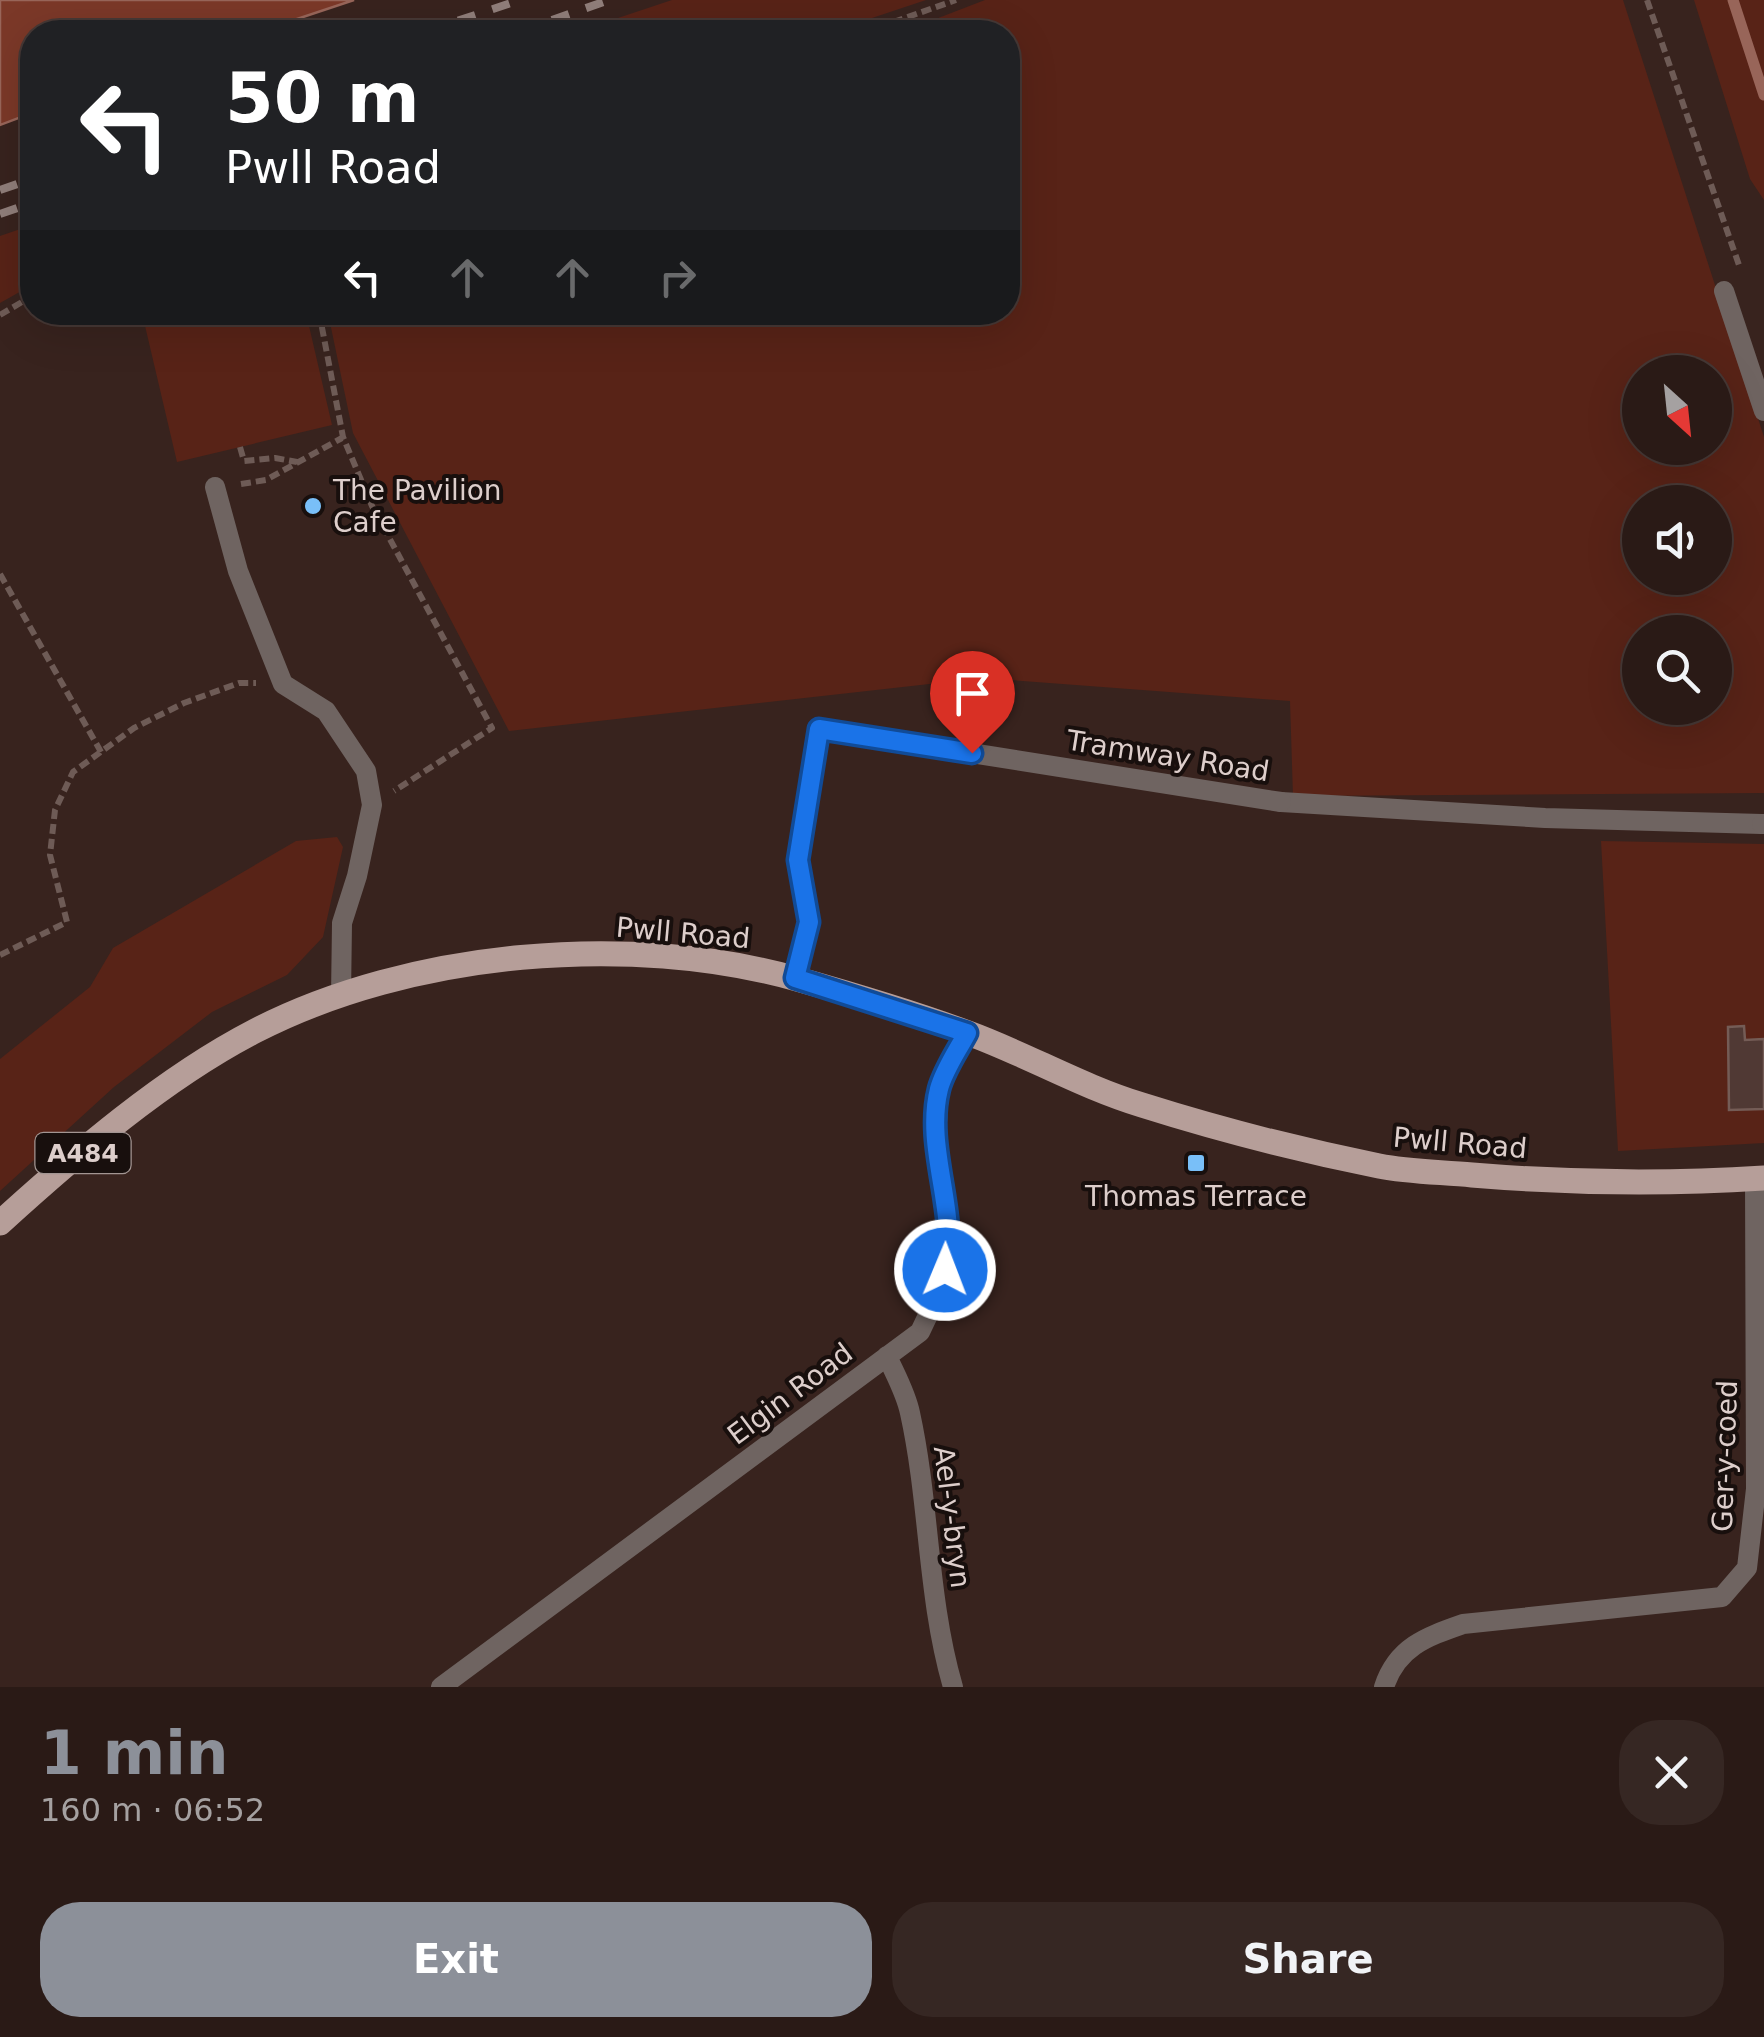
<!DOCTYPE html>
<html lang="en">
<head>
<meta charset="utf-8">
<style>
  :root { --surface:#2a1a16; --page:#362723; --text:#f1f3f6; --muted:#a5a1a1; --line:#463835; --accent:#8c9099 }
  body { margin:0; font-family:"DejaVu Sans",sans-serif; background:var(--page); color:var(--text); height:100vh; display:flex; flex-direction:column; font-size:38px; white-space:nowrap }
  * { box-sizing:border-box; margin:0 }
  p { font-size:32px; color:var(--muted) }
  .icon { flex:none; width:55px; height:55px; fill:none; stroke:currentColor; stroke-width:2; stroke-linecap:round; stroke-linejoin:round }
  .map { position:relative; height:1687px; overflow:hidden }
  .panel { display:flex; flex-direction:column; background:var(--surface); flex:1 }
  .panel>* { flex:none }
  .banner { position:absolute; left:20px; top:20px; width:1000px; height:305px; border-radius:40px; box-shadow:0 10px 40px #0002,0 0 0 2px var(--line); background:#202124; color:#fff; overflow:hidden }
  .needle { width:65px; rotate:153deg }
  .controls { position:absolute; left:1622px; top:355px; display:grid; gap:20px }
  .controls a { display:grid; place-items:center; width:110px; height:110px; border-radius:50%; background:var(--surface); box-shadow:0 10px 40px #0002,0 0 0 2px var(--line); font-size:50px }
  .pin { position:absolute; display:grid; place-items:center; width:85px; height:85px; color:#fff; margin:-102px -42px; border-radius:50% 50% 50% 0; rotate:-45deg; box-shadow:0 0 10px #0007 }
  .pin .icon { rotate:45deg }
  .me { position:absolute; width:110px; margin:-55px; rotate:1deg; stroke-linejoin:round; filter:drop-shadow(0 0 8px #0008) }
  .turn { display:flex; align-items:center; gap:35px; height:210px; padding:0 40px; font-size:45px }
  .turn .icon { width:130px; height:130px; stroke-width:2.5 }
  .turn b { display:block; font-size:70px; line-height:85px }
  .lanes { display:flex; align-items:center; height:95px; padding:0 40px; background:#0003; justify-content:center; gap:50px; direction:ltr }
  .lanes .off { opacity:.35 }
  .round { display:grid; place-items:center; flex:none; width:105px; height:105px; border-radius:40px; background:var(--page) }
  .headline { display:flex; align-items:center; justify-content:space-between; height:170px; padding:0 40px }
  h1 { font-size:60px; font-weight:700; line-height:75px; color:var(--accent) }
  .action { display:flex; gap:20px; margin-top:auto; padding:20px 40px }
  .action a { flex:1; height:115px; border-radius:40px; background:var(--accent); color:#fff; font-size:40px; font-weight:700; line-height:115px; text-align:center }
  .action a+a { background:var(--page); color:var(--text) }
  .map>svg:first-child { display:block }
</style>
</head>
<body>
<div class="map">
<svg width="1764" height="1687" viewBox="0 0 1764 1687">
  <rect width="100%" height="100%" fill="#38231e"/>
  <path fill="#582317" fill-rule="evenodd" d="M672 0H926L830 32H576Z
    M985 0H1623L1764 437V793L1293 796 1290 701 983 678 509 731 353 433 328 313 1008 312V32H902ZM1640 372H1715V448H1640ZM1640 502H1715V578H1640ZM1640 632H1715V708H1640Z
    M1694 0H1764V200L1750 179Z
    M32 225V285L0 303V236Z
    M142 313H306L332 425 177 462Z
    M337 837 343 847 323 937 287 975 212 1012 114 1087 0 1191V1059L90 987 113 948 296 841Z
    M1601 841 1764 844V1143L1618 1151Z"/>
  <path fill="#7b3828" stroke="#986559" stroke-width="2.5" d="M0 0H354L258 32H32V113L0 125Z"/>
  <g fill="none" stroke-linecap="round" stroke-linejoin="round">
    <path stroke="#986559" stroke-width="11" d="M1733 0 1764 95"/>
  </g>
  <path fill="#503934" stroke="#745c56" stroke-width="2.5" d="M1744 1026 1745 1040 1764 1039V1109L1729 1110 1728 1027Z"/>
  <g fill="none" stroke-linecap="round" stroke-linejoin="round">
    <path stroke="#6e5b56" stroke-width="6" stroke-dasharray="10 5" stroke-linecap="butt" d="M1647 0 1740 268
      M865 32 956 0
      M319 312 343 437 372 506 492 728 394 791
      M0 315 32 296
      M240 447 244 461 275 458 297 462
      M241 484 266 480 342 438
      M0 574 101 752
      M0 955 67 922 50 855 55 810 73 772 134 728 184 703 239 683H256"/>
    <path stroke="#6f6461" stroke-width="20" d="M1724 291 1764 411
      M215 487 238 571 283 684 326 711 366 771 372 805 357 876 342 923 341 996
      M1281 802 1545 818 1762 824"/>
    <path stroke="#6f6461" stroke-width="20" d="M1762 824H1764
      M795 978 809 921 798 860 819 729 1281 802
      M887 1356C895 1374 906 1393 910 1413 930 1504 927 1598 953 1687
      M441 1687 920 1332 940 1290 950 1249 936 1140 939 1088 967 1033
      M1384 1687C1397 1647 1426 1637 1463 1624L1722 1597 1747 1568 1756 1489 1755 1179"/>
    <path stroke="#b69e99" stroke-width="25" d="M0 1223C76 1154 164 1078 255 1031 410 951 630 932 797 979 854 995 912 1012 968 1033 1026 1054 1082 1087 1142 1105 1218 1129 1300 1150 1379 1166 1409 1172 1442 1172 1472 1175 1569 1183 1668 1184 1764 1178"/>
    <path stroke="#907e7a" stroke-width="8" stroke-dasharray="18 18" stroke-linecap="butt" d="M424 32 520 0
      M518 32 609 0
      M0 190 32 179
      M0 214 32 203"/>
  </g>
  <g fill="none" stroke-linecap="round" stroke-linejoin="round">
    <defs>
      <path id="route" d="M945 1270C959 1213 924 1149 939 1089 944 1070 958 1050 967 1033L795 978 809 922 798 860 819 729 972 753"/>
    </defs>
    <use href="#route" stroke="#114b97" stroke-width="25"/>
    <use href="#route" stroke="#1a73e8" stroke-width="18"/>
  </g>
  <g fill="#79bff8" stroke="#180f0d" stroke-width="4">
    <circle cx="313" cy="506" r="10"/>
    <rect x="1186" y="1153" width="20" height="20" rx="5"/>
  </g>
  <g text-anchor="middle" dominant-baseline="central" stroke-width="8" stroke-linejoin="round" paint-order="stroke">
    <rect fill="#180f0d" stroke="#a29592" stroke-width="2.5" x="35.5" y="1133" width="95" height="40" rx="8"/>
    <g font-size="25" font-weight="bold" fill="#ddcecb">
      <text x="83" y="1153">A484</text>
    </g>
    <g font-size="28" fill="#ddcecb" stroke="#180f0d" text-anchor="start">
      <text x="333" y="490">The Pavilion<tspan x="333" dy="32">Cafe</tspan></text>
      <text x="1196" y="1196" text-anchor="middle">Thomas Terrace</text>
    </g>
    <g font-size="28" fill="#ddcecb" stroke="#180f0d">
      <text transform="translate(1168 756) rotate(9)">Tramway Road</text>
      <text transform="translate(683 933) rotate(5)">Pwll Road</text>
      <text transform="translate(1460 1143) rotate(5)">Pwll Road</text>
      <text transform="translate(790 1394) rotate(-37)">Elgin Road</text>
      <text transform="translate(1725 1456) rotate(-88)">Ger-y-coed</text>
      <text transform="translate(952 1517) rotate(83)">Ael-y-bryn</text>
    </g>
  </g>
</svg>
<div class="controls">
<a><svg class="needle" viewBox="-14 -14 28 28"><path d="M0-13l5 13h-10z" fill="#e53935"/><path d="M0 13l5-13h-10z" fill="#a5a1a1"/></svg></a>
<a><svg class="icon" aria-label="sound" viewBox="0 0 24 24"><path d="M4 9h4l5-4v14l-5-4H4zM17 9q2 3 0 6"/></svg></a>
<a><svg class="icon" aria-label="search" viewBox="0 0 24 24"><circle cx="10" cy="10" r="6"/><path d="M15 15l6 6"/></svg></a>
</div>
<div class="pin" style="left:972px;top:753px;background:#d93025"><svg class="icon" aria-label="arrive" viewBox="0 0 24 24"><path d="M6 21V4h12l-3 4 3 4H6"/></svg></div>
<svg class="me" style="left:945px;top:1270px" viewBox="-20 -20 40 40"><circle r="17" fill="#1a73e8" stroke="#fff" stroke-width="3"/><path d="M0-11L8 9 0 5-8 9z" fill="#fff"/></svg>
<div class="banner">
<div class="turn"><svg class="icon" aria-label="left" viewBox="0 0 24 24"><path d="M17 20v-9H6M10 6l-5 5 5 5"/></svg><div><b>50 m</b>Pwll Road</div></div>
<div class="lanes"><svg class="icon" aria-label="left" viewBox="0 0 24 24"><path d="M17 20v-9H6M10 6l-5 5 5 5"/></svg><svg class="icon off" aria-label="ahead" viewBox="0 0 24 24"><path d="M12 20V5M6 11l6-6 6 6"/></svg><svg class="icon off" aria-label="ahead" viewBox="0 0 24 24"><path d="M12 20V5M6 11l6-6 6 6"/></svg><svg class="icon off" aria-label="right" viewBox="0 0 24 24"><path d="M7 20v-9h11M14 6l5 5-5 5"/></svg></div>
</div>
</div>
<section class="panel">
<div class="headline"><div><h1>1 min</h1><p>160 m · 06:52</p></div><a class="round"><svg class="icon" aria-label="close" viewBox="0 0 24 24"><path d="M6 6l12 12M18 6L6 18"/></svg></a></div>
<div class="action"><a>Exit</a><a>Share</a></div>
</section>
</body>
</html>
